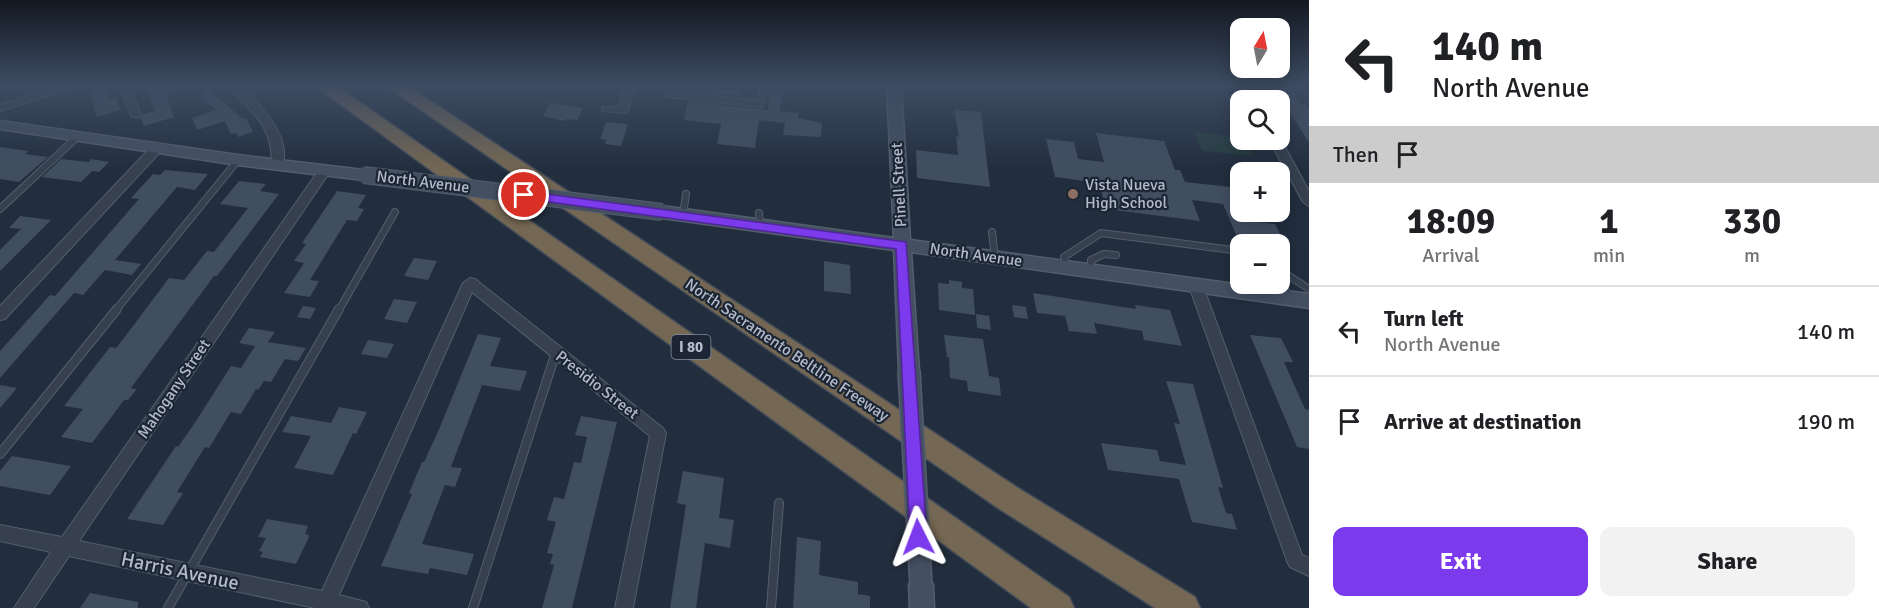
<!DOCTYPE html>
<html lang="en">
<head>
<meta charset="utf-8">
<style>
  :root { --surface:#fff; --page:#f2f2f2; --text:#202124; --muted:#757577; --line:#e0e0e0; --accent:#7c3aed }
  body { margin:0; font-family:Signika,sans-serif; background:var(--page); color:var(--text); height:100vh; display:flex; flex-direction:column; font-size:22px; white-space:nowrap }
  * { box-sizing:border-box; margin:0 }
  p { font-size:20px; color:var(--muted) }
  .icon { flex:none; width:33px; height:33px; fill:none; stroke:currentColor; stroke-width:2; stroke-linecap:round; stroke-linejoin:round }
  .map { position:relative; flex:1; overflow:hidden }
  .details { display:flex; flex-direction:column; background:var(--surface); width:570px }
  .details>* { flex:none }
  .guide { background:#fff; color:var(--text); overflow:hidden }
  .needle { width:39px; rotate:10deg }
  .buttons { position:absolute; left:1230px; top:18px; display:grid; gap:12px }
  .buttons a { display:grid; place-items:center; width:60px; height:60px; border-radius:12px; background:var(--surface); box-shadow:0 3px 15px #0003; font-size:30px }
  .pin { position:absolute; display:grid; place-items:center; width:51px; height:51px; color:#fff; margin:-26px; border:3px solid #fff; border-radius:50%; box-shadow:0 2px 6px #0007 }
  .me { position:absolute; width:66px; margin:-33px; rotate:357deg; stroke-linejoin:round; filter:drop-shadow(0 0 4px #0008) }
  .turn { display:flex; align-items:center; gap:21px; height:126px; padding:0 24px; font-size:27px }
  .turn .icon { width:78px; height:78px; stroke-width:2.5 }
  .turn b { display:block; font-size:42px; line-height:51px }
  .then { display:flex; align-items:center; height:57px; padding:0 24px; background:#0003; gap:12px; font-size:22px }
  .eta { display:flex; justify-content:space-evenly; align-items:center; height:102px; text-align:center }
  .eta b { font-size:36px; font-weight:800; line-height:42px }
  .button { display:flex; gap:12px; margin-top:auto; padding:12px 24px }
  .button a { flex:1; height:69px; border-radius:12px; background:var(--accent); color:#fff; font-size:24px; font-weight:800; line-height:69px; text-align:center }
  .button a+a { background:var(--page); color:var(--text) }
  ul { padding:0; list-style:none }
  li { display:flex; align-items:center; gap:18px; height:90px; padding:0 24px; border-top:2px solid var(--line) }
  li div { flex:1 }
  li b { display:block; font-size:22px }
  li em { font-style:normal }
  main { display:flex; flex:1; min-height:0 }
  .map>svg:first-child { display:block }
</style>
</head>
<body>
<main>
<div class="map">
<svg width="1309" height="608" viewBox="0 0 1309 608">
  <rect width="100%" height="100%" fill="#222e3e"/>
  <path fill="#243c3f" d="M1194 132 1240 137V140H1245L1254 156 1202 151Z"/>
  <path fill="#414e60" d="M155 85H167L170 95 166 96 174 117 144 126 141 119 143 114 155 111 146 88Z
    M1272 85H1290L1302 105H1306L1309 109V142Z
    M106 86 109 99 116 97 120 110 97 117 89 90Z
    M708 87 741 91 740 96 707 93Z
    M209 90 243 119 246 118 253 132 238 137 236 133 231 134 225 121 197 130 192 118 216 110 202 98Z
    M770 93 781 94 780 111 799 113 798 118 822 123 821 137 783 135 785 123 759 120 755 148 717 144 721 124 684 120 688 101 768 110Z
    M550 103 583 108 577 120 566 119 565 121 543 116Z
    M954 110 981 112 990 187 917 178 916 150 958 155 956 136 959 137Z
    M606 122 628 124 621 146 605 144 606 140 600 139Z
    M1096 133 1164 141 1175 170H1180L1185 182 1240 188V220L1275 224 1285 244H1240L1223 204 1192 200 1200 221 1106 209 1099 183 1055 177 1046 139 1074 142 1078 159 1104 162Z
    M0 147 28 151 25 154 48 157 19 182 0 179Z
    M61 159 89 162 91 159 109 162 99 172 92 171 81 182 42 177Z
    M165 170 208 174 195 190 177 187 115 260 141 264 132 275 105 270 83 295 74 293 0 378V351L50 295 55 296 139 199 131 198 153 174 160 175Z
    M239 181 266 184 260 191 279 194 217 276H214L131 388 137 389 128 400H124L92 443 61 437 83 409 64 406 110 347 116 348 124 338 169 278 184 280 207 251 214 252 248 208 220 204Z
    M337 191 366 195 358 208 364 209 357 221 347 220 310 280 319 281 310 297 284 293 304 263 294 261 306 244 302 243Z
    M20 216 51 220 0 271V250L21 229 9 228Z
    M414 258 437 261 428 280 404 276Z
    M824 261 850 265 851 294 824 291Z
    M949 280 962 282V288L973 289 975 315 939 310 938 283 949 284Z
    M1033 293 1136 309 1135 305 1170 310 1182 346 1144 340 1142 331 1094 323 1097 334 1069 331 1065 316 1037 313Z
    M394 299 417 302 407 323 384 319Z
    M1012 305 1026 307 1028 319 1014 317Z
    M303 306 316 308 310 319 297 317Z
    M976 314 989 316 991 330 977 328Z
    M249 328 275 332 268 342 306 348 298 361 285 359 271 382 264 381 258 390 256 389 241 414 231 412 209 448 205 447 177 492 183 493 163 525 127 519 176 446 178 447 196 421 231 366 241 368 255 346 239 343Z
    M478 334 501 338 490 366 527 371 520 391 482 385 451 467 462 468 455 487 445 485 422 544 474 554 467 575 430 568 428 574 381 566 412 494 409 493 422 462H424L440 427Z
    M944 335 983 339 989 376 999 378 1001 396 968 391 967 381 950 378 949 357H947Z
    M1250 335 1281 338 1293 362H1284L1305 409 1309 410V449L1297 447Z
    M368 340 394 344 387 358 361 354Z
    M1166 381 1193 384 1223 488 1218 487 1226 513 1232 514 1237 530 1192 522 1179 479 1108 470 1101 443 1157 450 1160 461 1186 465 1174 423 1180 424Z
    M0 385 17 388 0 408Z
    M339 407 367 412 356 434 353 433 333 475 294 468 311 436 282 432 291 416 331 423Z
    M581 416 617 422 572 608H542L554 565 550 564 553 554 547 553 556 522 547 520 554 497 564 499 574 462 581 463 587 437 575 435Z
    M12 456 71 466 50 495 0 486V471Z
    M683 471 724 478 719 518 734 520 730 548 705 543 696 608H670L686 505 677 503Z
    M267 519 308 526 305 534 309 535 308 539 296 564 260 557 263 552 259 551 266 538 258 537Z
    M797 537 821 541 819 575 858 582V594L870 596V608H793Z
    M90 593 138 602V608H80Z"/>
  <g fill="none" stroke-linecap="round" stroke-linejoin="round">
    <defs>
      <path id="lane-far1" d="M668 94 761 104 764 85
        M0 209 78 136
        M759 213 760 226
        M683 215 686 194
        M992 232 995 258
        M1067 268 1064 257 1101 233 1240 251
        M1280 270 1309 289
        M1091 271V260L1104 254 1116 255
        M1279 284 1291 296
        M116 310 238 160
        M339 310 395 212"/>
      <path id="lane" d="M0 454 117 309
        M168 608 339 309
        M473 608 556 352
        M771 608 779 503"/>
      <path id="street" d="M66 85H82L0 111V105Z
        M119 85H129L141 115 140 117H132L131 115Z
        M227 85H238C259 103 293 136 282 167H274L272 164C272 123 251 112 227 85Z
        M626 85H636L627 113 602 111V107H619Z
        M1239 85H1249L1258 100H1248Z
        M1280 138 1309 191V206L1303 202 1269 140Z
        M158 143 162 144V150L5 319 0 320V306L154 144Z
        M325 166 331 170 329 173 79 541 322 591 463 283 470 278 475 279 663 428 666 433 633 608H615L650 436 472 292 339 595 366 602 369 608H315L69 556 34 608H14L51 552 0 541V525L62 537 321 167Z
        M1196 281 1203 286 1302 555 1309 558V576L1290 567 1287 561 1189 286Z"/>
      <path id="secondary" d="M887 85H901L910 240 1309 294V308L911 252 919 371 916 377 909 379 902 377 899 371 894 250 662 218 656 216 654 212 656 208 662 206 894 238Z
        M0 121 238 155 364 170 372 175 364 180 238 165 0 129Z
        M921 573 929 577 933 585 934 608H910L909 585 913 577Z"/>
      <path id="highway" d="M314 85H335L1069 597 1074 608H1031Z
        M385 85H406L1018 488 1195 597 1200 608H1155L998 508Z"/>
    </defs>
    <use href="#lane-far1" stroke="#545e6c" stroke-width="8"/>
    <use href="#lane" stroke="#545e6c" stroke-width="10"/>
    <use href="#street" stroke="#545e6c" stroke-width="2"/>
    <use href="#secondary" stroke="#545e6c" stroke-width="3"/>
    <use href="#highway" stroke="#414b59" stroke-width="3"/>
    <use href="#lane-far1" stroke="#36404e" stroke-width="6"/>
    <use href="#lane" stroke="#36404e" stroke-width="8"/>
    <use href="#street" fill="#36404e" fill-rule="evenodd"/>
    <use href="#secondary" fill="#444f61" fill-rule="evenodd"/>
    <use href="#highway" fill="#746753" fill-rule="evenodd"/>
    <defs>
      <path id="secondary-bridge-far1" d="M364 175 662 212"/>
      <path id="secondary-bridge" d="M909 371 921 585"/>
    </defs>
    <use href="#secondary-bridge-far1" stroke="#545e6c" stroke-width="18" stroke-linecap="butt"/>
    <use href="#secondary-bridge" stroke="#545e6c" stroke-width="24" stroke-linecap="butt"/>
    <use href="#secondary-bridge-far1" stroke="#444f61" stroke-width="16"/>
    <use href="#secondary-bridge" stroke="#444f61" stroke-width="21"/>
  </g>
  <linearGradient id="sky" x2="0" y2="1"><stop stop-color="#131922"/><stop offset="0.5" stop-color="#3e4c63"/><stop offset="1" stop-color="#3e4c63" stop-opacity="0"/></linearGradient>
  <rect width="1309" height="170" fill="url(#sky)"/>
  <path fill="#7c3aed" stroke="#51269a" stroke-width="1.5" d="M524 191 906 242 927 537 924 543 918 546 912 543 910 537 896 249 520 198V192Z"/>
  <circle fill="#8d6e63" stroke="#1b2533" stroke-width="2" cx="1073" cy="194" r="6"/>
  <g text-anchor="middle" dominant-baseline="central" stroke-width="4.5" stroke-linejoin="round" paint-order="stroke">
    <rect fill="#1b2533" stroke="#858e9c" stroke-width="1.5" x="671.5" y="335" width="39" height="24" rx="4.5"/>
    <g font-size="15" font-weight="bold" fill="#b2bbc9">
      <text x="691" y="347">I 80</text>
    </g>
    <g font-size="16" fill="#b2bbc9" stroke="#1b2533">
      <text transform="translate(423 182) rotate(7)">North Avenue</text>
      <text transform="translate(899 185) rotate(-93)">Pinell Street</text>
      <text transform="translate(976 255) rotate(8)">North Avenue</text>
      <text transform="translate(787 350) rotate(34)">North Sacramento Beltline Freeway</text>
      <text transform="translate(597 385) rotate(38)">Presidio Street</text>
      <text transform="translate(174 389) rotate(-56)">Mahogany Street</text>
    </g>
    <g font-size="16" fill="#b2bbc9" stroke="#1b2533" text-anchor="start">
      <text x="1085" y="185">Vista Nueva<tspan x="1085" dy="18">High School</tspan></text>
    </g>
    <g font-size="20" fill="#b2bbc9" stroke="#1b2533">
      <text transform="translate(180 571) rotate(12)">Harris Avenue</text>
    </g>
  </g>
</svg>
<div class="buttons">
<a><svg class="needle" viewBox="-14 -14 28 28"><path d="M0-13l5 13h-10z" fill="#e53935"/><path d="M0 13l5-13h-10z" fill="#757577"/></svg></a>
<a><svg class="icon" aria-label="search" viewBox="0 0 24 24"><circle cx="10" cy="10" r="6"/><path d="M15 15l6 6"/></svg></a>
<a>+</a>
<a>−</a>
</div>
<div class="pin" style="left:524px;top:195px;background:#d93025"><svg class="icon" aria-label="arrive" viewBox="0 0 24 24"><path d="M6 21V4h12l-3 4 3 4H6"/></svg></div>
<svg class="me" style="left:918px;top:537px" viewBox="-20 -20 40 40"><path d="M0-17L14 15 0 8-14 15z" fill="#7c3aed" stroke="#fff" stroke-width="4"/></svg>
</div>
<section class="details">
<div class="guide">
<div class="turn"><svg class="icon" aria-label="left" viewBox="0 0 24 24"><path d="M17 20v-9H6M10 6l-5 5 5 5"/></svg><div><b>140 m</b>North Avenue</div></div>
<div class="then">Then<svg class="icon" aria-label="arrive" viewBox="0 0 24 24"><path d="M6 21V4h12l-3 4 3 4H6"/></svg></div>
</div>
<div class="eta">
<div><b>18:09</b><p>Arrival</p></div>
<div><b>1</b><p>min</p></div>
<div><b>330</b><p>m</p></div>
</div>
<ul>
<li><svg class="icon" aria-label="left" viewBox="0 0 24 24"><path d="M17 20v-9H6M10 6l-5 5 5 5"/></svg><div><b>Turn left</b><p>North Avenue</p></div><em>140 m</em></li>
<li><svg class="icon" aria-label="arrive" viewBox="0 0 24 24"><path d="M6 21V4h12l-3 4 3 4H6"/></svg><div><b>Arrive at destination</b></div><em>190 m</em></li>
</ul>
<div class="button"><a>Exit</a><a>Share</a></div>
</section>
</main>
</body>
</html>
